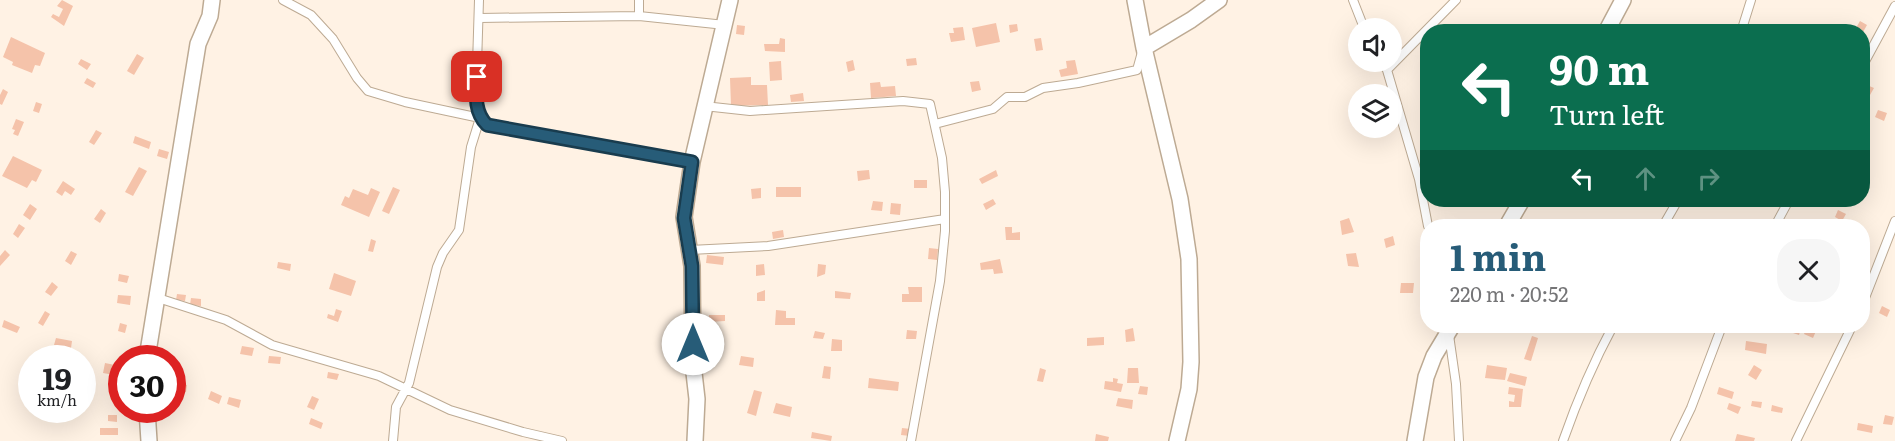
<!DOCTYPE html>
<html lang="en">
<head>
<meta charset="utf-8">
<style>
  :root { --surface:#fff; --page:#f6f6f6; --text:#202124; --muted:#757577; --accent:#275c78 }
  body { margin:0; font-family:Literata,serif; background:var(--page); color:var(--text); height:100vh; display:flex; flex-direction:column; font-size:22px; white-space:nowrap }
  * { box-sizing:border-box; margin:0 }
  p { font-size:20px; color:var(--muted) }
  .icon { flex:none; width:33px; height:33px; fill:none; stroke:currentColor; stroke-width:2; stroke-linecap:round; stroke-linejoin:round }
  .map { position:relative; flex:1; overflow:hidden }
  .sheet { position:absolute; left:1420px; top:219px; width:450px; height:114px; display:flex; flex-direction:column; background:var(--surface); border-radius:24px; box-shadow:0 6px 24px #0002 }
  .sheet>* { flex:none }
  .guide { position:absolute; left:1420px; top:24px; width:450px; height:183px; border-radius:24px; box-shadow:0 6px 24px #0002; background:#0b6e4f; color:#fff; overflow:hidden }
  .controls { position:absolute; left:1348px; top:18px; display:grid; gap:12px }
  .controls a { display:grid; place-items:center; width:54px; height:54px; border-radius:50%; background:var(--surface); box-shadow:0 6px 24px #0002; font-size:30px }
  .speed { position:absolute; left:18px; top:345px; display:flex; gap:12px; font-size:30px; font-weight:700; text-align:center }
  .speed>* { display:grid; place-content:center; width:78px; height:78px; border-radius:50%; background:var(--surface); box-shadow:0 6px 24px #0002; line-height:1 }
  .speed small { font-size:15px; font-weight:400 }
  .speed .limit { border:9px solid #d22; background:#fff; color:#111 }
  .pin { position:absolute; display:grid; place-items:center; width:51px; height:51px; color:#fff; margin:-26px; border-radius:12px; box-shadow:0 3px 9px #0006 }
  .me { position:absolute; width:66px; margin:-33px; rotate:0deg; stroke-linejoin:round; filter:drop-shadow(0 0 4px #0008) }
  .turn { display:flex; align-items:center; gap:21px; height:126px; padding:0 30px; font-size:27px }
  .turn .icon { width:78px; height:78px; stroke-width:2.5 }
  .turn b { display:block; font-size:42px; line-height:51px }
  .lanes { display:flex; align-items:center; height:57px; padding:0 30px; background:#0003; justify-content:center; gap:30px; direction:ltr }
  .lanes .off { opacity:.35 }
  .round { display:grid; place-items:center; flex:none; width:63px; height:63px; border-radius:24px; background:var(--page) }
  .summary { display:flex; align-items:center; justify-content:space-between; height:102px; padding:0 30px }
  h1 { font-size:36px; font-weight:700; line-height:45px; color:var(--accent) }
  .map>svg:first-child { display:block }
</style>
</head>
<body>
<div class="map">
<svg width="1895" height="441" viewBox="0 0 1895 441">
  <rect width="100%" height="100%" fill="#fff2e4"/>
  <path fill="#f5c3aa" d="M62 0 73 6 64 26 51 17 53 14 59 17 63 9 57 6Z
    M1860 21 1867 25 1863 32 1856 28Z
    M996 23 1000 42 976 47 972 28Z
    M1017 24 1018 31 1010 33 1009 25Z
    M737 25 745 26 744 35 736 34Z
    M963 27 965 40 951 42 949 33H954L953 28Z
    M11 37 45 53 40 66 35 65 32 73 12 65 13 62 3 57Z
    M780 38 785 39V52L765 51 764 44H779Z
    M1041 38 1043 50 1036 51 1034 39Z
    M137 54 144 58 134 75 127 71Z
    M916 58 917 65 907 66 906 59Z
    M81 59 91 64 87 70 78 64Z
    M853 60 855 70 848 72 846 62Z
    M1075 60 1078 74 1061 77 1059 70 1067 68 1066 61Z
    M781 61 782 80 770 81 769 62Z
    M751 77V85H767L768 105 731 106 730 78Z
    M87 78 96 83 93 88 84 83Z
    M979 81 981 90 972 92 970 82Z
    M880 82 881 87 895 86 896 96 871 98 870 83Z
    M1867 85 1874 88 1870 95 1864 92Z
    M3 89 8 92 2 105 0 104V95Z
    M803 93 804 101 791 102 790 95Z
    M36 102 42 104 39 113 33 111Z
    M1878 110 1887 113 1884 121 1875 117Z
    M16 119 24 122 18 136 13 134 15 130 12 129Z
    M96 130 102 133 94 145 89 142Z
    M135 136 151 142 149 149 133 143Z
    M159 149 169 152 167 159 157 156Z
    M13 156 42 170 36 182 32 180 27 188 2 176Z
    M139 167 147 171 133 196 125 192Z
    M869 170 870 179 858 181 857 171Z
    M996 170 998 176 982 184 979 179Z
    M914 180H927V188H914Z
    M63 181 75 189 71 195 65 191 62 196 56 192Z
    M393 187 400 190 389 214 382 211Z
    M776 187H801V197H776Z
    M371 188 380 192 369 217 341 205 345 196 349 198 353 189 368 195Z
    M761 188V198L752 199 751 189Z
    M993 199 996 204 986 210 983 204Z
    M873 201 883 202 882 211 871 210Z
    M891 203 901 204 900 215 890 214Z
    M30 204 37 209 30 220 23 215Z
    M101 209 106 213 100 223 94 219Z
    M1838 210 1846 214 1842 221 1835 217Z
    M1349 218 1354 232 1342 235 1340 221Z
    M19 224 25 228 18 238 13 234Z
    M1005 227H1012V233L1020 232V240H1006Z
    M783 230 784 237 773 239 772 232Z
    M1393 236 1395 245 1386 248 1384 239Z
    M371 239 376 241 373 252 368 251Z
    M929 248 938 249 937 260 928 259Z
    M5 250 10 255 0 266V256Z
    M71 251 77 254 71 265 65 261Z
    M1356 253 1359 267 1348 266 1346 254Z
    M707 255 724 257 723 265 706 263Z
    M1000 259 1003 273 994 274 993 269 981 270 980 263Z
    M278 262 291 264 290 271 277 268Z
    M764 264 765 275 756 276V265Z
    M818 264 826 265 825 274 817 277Z
    M334 273 356 281 351 296 329 289Z
    M119 274 129 276 127 283 118 281Z
    M52 282 58 287 51 296 45 292Z
    M1401 283H1414L1413 293H1400Z
    M908 287H922V302H902V294H909Z
    M765 290V301H757V293Z
    M835 291 851 293 850 299 835 298Z
    M177 294 186 295 185 301 176 300Z
    M118 295 131 296 130 305 117 303Z
    M191 298 201 299V306L190 305Z
    M1882 306 1890 310 1887 317 1879 313Z
    M336 309 342 311 338 322 327 318 328 314 334 316Z
    M776 310 786 311V318H795V325H775Z
    M45 311 50 314 43 326 38 323Z
    M709 315H725V321L709 322Z
    M4 320 20 327 17 333 2 327Z
    M120 323 127 325 125 333 118 331Z
    M1792 326H1802L1799 335 1790 332Z
    M1807 327 1816 331 1813 338 1804 334Z
    M1133 328 1135 341 1126 342 1125 330Z
    M907 330 917 331 916 339H906Z
    M815 331 825 333 823 339 813 338Z
    M1532 336 1538 338 1531 361 1524 359Z
    M1104 337V345L1087 346V338Z
    M56 338 72 341 71 348 54 345Z
    M832 339 842 340V351H831Z
    M1746 341 1767 344 1766 354 1745 350Z
    M242 346 254 348 252 356 240 354Z
    M269 356 281 357 280 364 268 363Z
    M741 356 754 358 753 367 739 365Z
    M105 363 115 365 114 375 103 373Z
    M1487 365 1507 368 1505 380 1485 378Z
    M1754 365 1762 370 1756 380 1748 375Z
    M824 366 831 367 830 379 822 378Z
    M1040 368 1046 370 1043 382 1037 381Z
    M1128 368H1138L1139 383H1127Z
    M328 372 339 374 337 380 327 378Z
    M1510 373 1527 377 1525 386 1507 381Z
    M869 378 899 382 898 391 868 388Z
    M1113 378 1118 379 1117 383 1123 384 1121 392 1104 389 1105 381 1113 382Z
    M177 383 187 385 186 392 175 389Z
    M1140 386 1148 387 1147 395 1138 394Z
    M1509 387 1523 389 1521 407H1509V401L1514 402 1515 395 1508 394Z
    M1719 387 1734 392 1732 399 1717 394Z
    M754 390 762 392 756 416 747 413Z
    M211 391 222 396 219 404 208 399Z
    M312 396 319 399 314 410 307 407Z
    M229 397 241 400 239 408 227 404Z
    M1118 398 1133 400 1132 409 1116 406Z
    M1752 401 1762 402 1761 408 1751 406Z
    M776 403 792 407 790 417 773 413Z
    M1729 403 1741 407 1738 414 1727 409Z
    M1772 405 1783 408 1782 413 1771 411Z
    M108 415H117V422L108 421Z
    M1885 415 1894 417 1892 425 1883 424Z
    M311 418 323 423 321 429 309 424Z
    M1858 423 1873 426 1872 433 1857 430Z
    M100 428H118V435H100Z
    M902 428 911 429 910 436 901 435Z
    M812 432 832 436 831 441 811 438Z
    M1096 434 1109 437 1108 441H1095Z
    M1737 434 1755 438 1754 441H1735Z"/>
  <g fill="none" stroke-linecap="round" stroke-linejoin="round">
    <defs>
      <path id="lane" d="M283 0 311 15 333 39 357 78 368 91 405 102 480 118 471 147 459 230 443 253 437 267 409 383 396 407 393 441
        M479 0 476 97 480 118 487 125 692 162
        M1353 0 1364 28
        M639 16V0
        M480 18 639 16 725 25
        M1741 32 1751 0
        M1382 62 1387 70 1419 179 1428 226
        M1863 65 1895 6
        M1387 70 1456 0
        M704 106 750 111 903 101 930 104 942 158 945 192V231L940 281 911 441
        M935 124 993 109 1007 97H1025L1043 88 1078 83 1137 70 1142 52
        M1663 226 1678 200
        M1775 226 1789 200
        M690 250 768 246 945 219
        M158 298 226 320 272 345 379 376 450 410 523 432 562 441
        M1863 303 1895 221
        M1449 335 1456 384 1459 441
        M1563 441C1577 401 1593 363 1613 326
        M1675 441 1691 408 1722 326
        M1796 441 1852 326"/>
      <path id="street" d="M1135 0 1144 48 1180 199 1189 259 1191 362 1189 389 1177 441
        M1606 32 1623 0
        M1144 48 1191 20 1219 0
        M1507 226 1522 200
        M147 358 198 44 210 16 212 0
        M147 410 149 441
        M695 441 697 399 693 364 692 266 684 217 692 162 730 0
        M1415 441 1426 377 1434 356 1452 326"/>
    </defs>
    <use href="#lane" stroke="#bdaa93" stroke-width="10"/>
    <use href="#street" stroke="#bdaa93" stroke-width="18"/>
    <use href="#lane" stroke="#fff" stroke-width="8"/>
    <use href="#street" stroke="#fff" stroke-width="15"/>
  </g>
  <g fill="none" stroke-linecap="round" stroke-linejoin="round">
    <defs>
      <path id="route" d="M477 77C476 95 474 112 487 125L692 162 684 218 692 266 693 344"/>
    </defs>
    <use href="#route" stroke="#193c4e" stroke-width="15"/>
    <use href="#route" stroke="#275c78" stroke-width="10"/>
  </g>
</svg>
<div class="controls">
<a><svg class="icon" aria-label="sound" viewBox="0 0 24 24"><path d="M4 9h4l5-4v14l-5-4H4zM17 9q2 3 0 6"/></svg></a>
<a><svg class="icon" aria-label="layers" viewBox="0 0 24 24"><path d="M12 4l9 5-9 5-9-5zM3 14l9 5 9-5"/></svg></a>
</div>
<div class="speed"><div>19<small>km/h</small></div><div class="limit">30</div></div>
<div class="pin" style="left:477px;top:77px;background:#d93025"><svg class="icon" aria-label="arrive" viewBox="0 0 24 24"><path d="M6 21V4h12l-3 4 3 4H6"/></svg></div>
<svg class="me" style="left:693px;top:344px" viewBox="-20 -20 40 40"><circle r="19" fill="#fff"/><path d="M0-13L10 11 0 6-10 11z" fill="#275c78"/></svg>
<div class="guide">
<div class="turn"><svg class="icon" aria-label="left" viewBox="0 0 24 24"><path d="M17 20v-9H6M10 6l-5 5 5 5"/></svg><div><b>90 m</b>Turn left</div></div>
<div class="lanes"><svg class="icon" aria-label="left" viewBox="0 0 24 24"><path d="M17 20v-9H6M10 6l-5 5 5 5"/></svg><svg class="icon off" aria-label="ahead" viewBox="0 0 24 24"><path d="M12 20V5M6 11l6-6 6 6"/></svg><svg class="icon off" aria-label="right" viewBox="0 0 24 24"><path d="M7 20v-9h11M14 6l5 5-5 5"/></svg></div>
</div>
<section class="sheet">
<div class="summary"><div><h1>1 min</h1><p>220 m · 20:52</p></div><a class="round"><svg class="icon" aria-label="close" viewBox="0 0 24 24"><path d="M6 6l12 12M18 6L6 18"/></svg></a></div>
</section>
</div>
</body>
</html>
